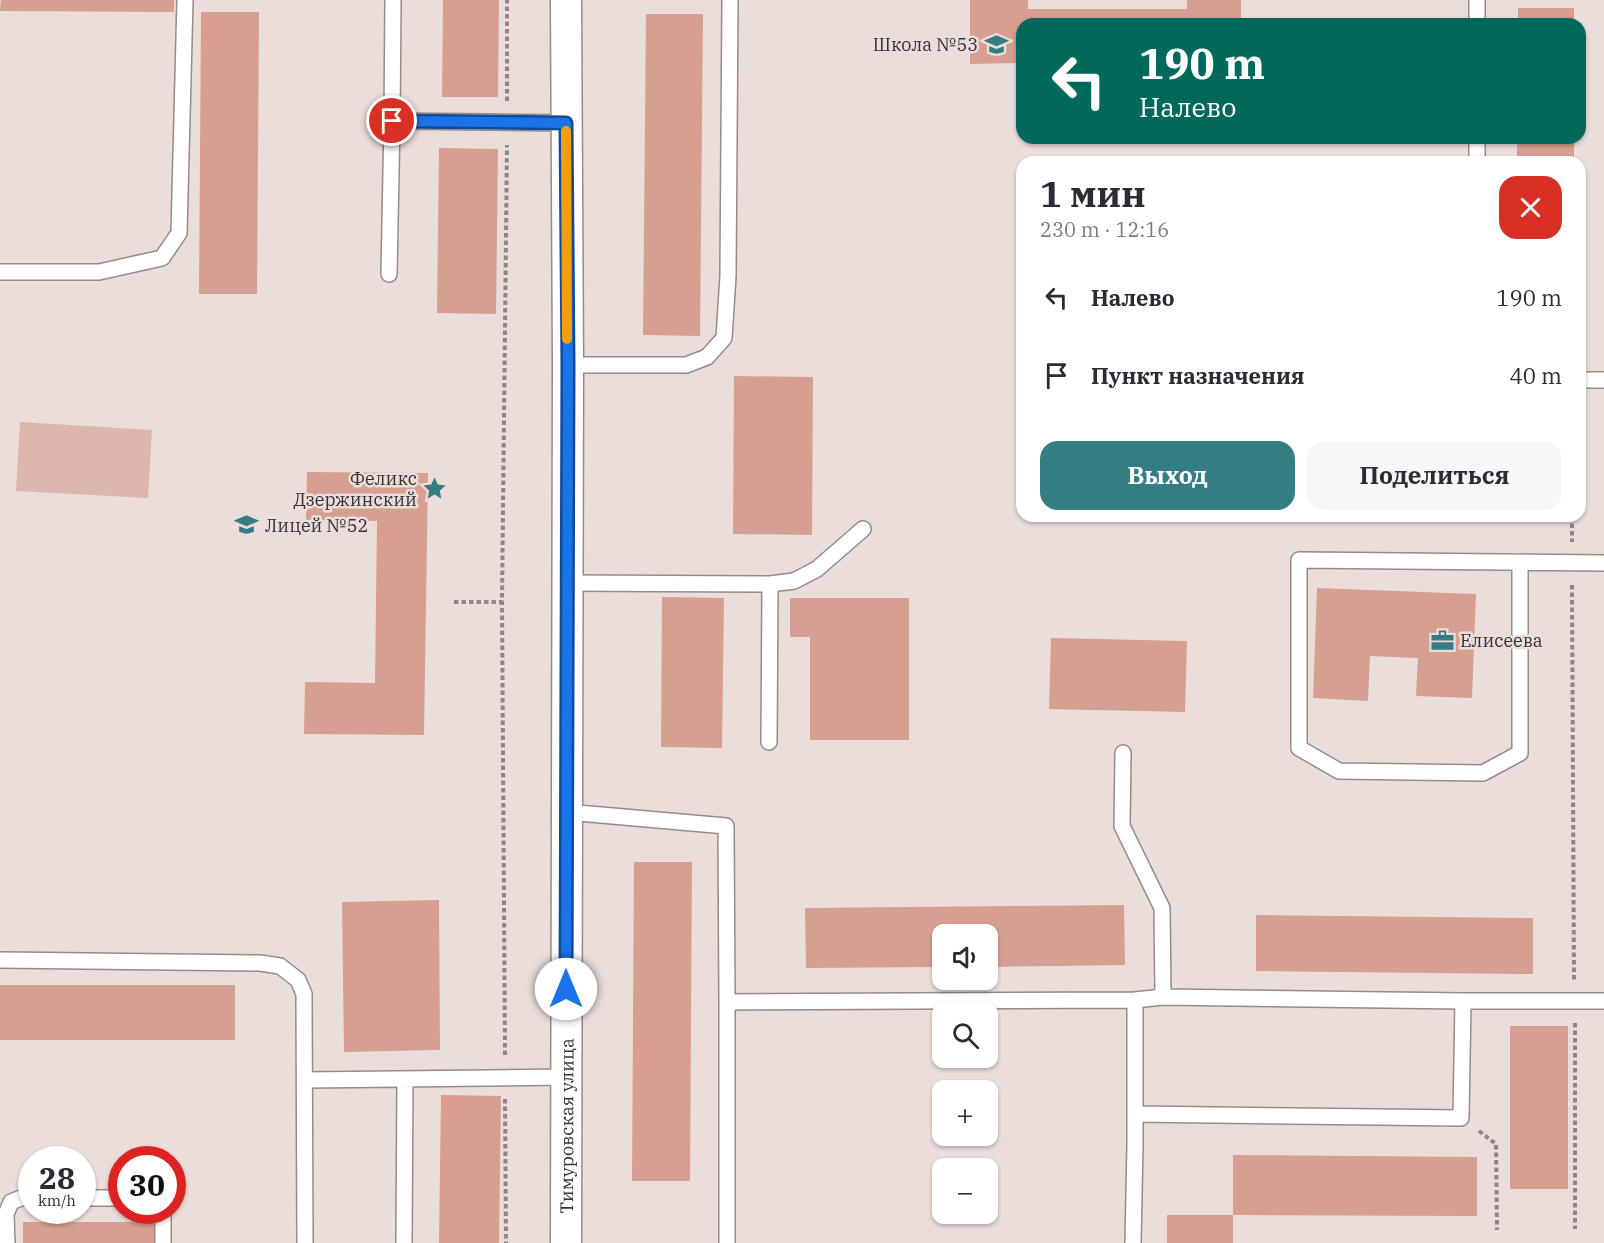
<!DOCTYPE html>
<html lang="ru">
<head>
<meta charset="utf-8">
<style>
  :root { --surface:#fff; --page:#f7f7f7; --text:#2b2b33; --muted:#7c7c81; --accent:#347d82 }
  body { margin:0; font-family:"IBM Plex Serif",serif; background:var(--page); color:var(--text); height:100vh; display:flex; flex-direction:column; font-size:22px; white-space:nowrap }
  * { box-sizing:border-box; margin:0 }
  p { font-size:20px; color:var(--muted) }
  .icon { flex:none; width:33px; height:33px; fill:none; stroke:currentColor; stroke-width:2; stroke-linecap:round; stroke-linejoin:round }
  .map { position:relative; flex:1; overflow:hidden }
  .side { position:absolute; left:1016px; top:156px; width:570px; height:366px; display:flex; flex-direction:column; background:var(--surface); border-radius:18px; box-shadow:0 2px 4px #0004 }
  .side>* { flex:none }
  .guide { position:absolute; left:1016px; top:18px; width:570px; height:126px; border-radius:18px; box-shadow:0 2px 4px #0004; background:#00695c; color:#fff; overflow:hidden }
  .controls { position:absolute; left:932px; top:924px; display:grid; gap:12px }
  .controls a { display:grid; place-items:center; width:66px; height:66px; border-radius:12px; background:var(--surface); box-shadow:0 2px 4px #0004; font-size:30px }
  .speed { position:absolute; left:18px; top:1146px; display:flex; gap:12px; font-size:30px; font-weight:700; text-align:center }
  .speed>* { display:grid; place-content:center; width:78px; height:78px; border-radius:50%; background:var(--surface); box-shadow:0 2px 4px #0004; line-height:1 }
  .speed small { font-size:15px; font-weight:400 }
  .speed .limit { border:9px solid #d22; background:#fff; color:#111 }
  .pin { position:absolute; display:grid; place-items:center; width:51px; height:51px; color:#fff; margin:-26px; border:3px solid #fff; border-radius:50%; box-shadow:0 2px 6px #0007 }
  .me { position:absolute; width:66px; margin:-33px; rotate:0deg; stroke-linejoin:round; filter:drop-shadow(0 0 4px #0008) }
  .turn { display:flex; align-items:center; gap:21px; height:126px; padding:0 24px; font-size:27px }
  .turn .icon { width:78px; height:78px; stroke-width:2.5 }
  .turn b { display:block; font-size:42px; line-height:51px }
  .round { display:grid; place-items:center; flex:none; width:63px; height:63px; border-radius:18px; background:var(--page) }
  .head { display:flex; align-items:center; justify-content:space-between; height:102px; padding:0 24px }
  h1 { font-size:36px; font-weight:700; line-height:45px }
  .button { display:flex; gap:12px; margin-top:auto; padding:12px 24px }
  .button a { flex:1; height:69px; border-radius:18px; background:var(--accent); color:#fff; font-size:24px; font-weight:700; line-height:69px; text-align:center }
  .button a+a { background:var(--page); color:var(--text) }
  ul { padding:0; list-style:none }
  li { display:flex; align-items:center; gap:18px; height:78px; padding:0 24px }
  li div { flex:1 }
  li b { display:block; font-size:22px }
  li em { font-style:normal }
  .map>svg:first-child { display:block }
</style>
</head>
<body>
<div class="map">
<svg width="1604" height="1243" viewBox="0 0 1604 1243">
  <rect width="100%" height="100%" fill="#ebddda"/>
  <path fill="#dcb7ad" d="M20 422 152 430 148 498 16 491Z"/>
  <path fill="#d79f91" d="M1 0H174V12L0 11Z
    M443 0H499L498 97H442Z
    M970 0H1028V9H1187V0H1241V24H1022V63L970 64Z
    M1518 8H1574V24H1518Z
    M201 12H259L257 294H199Z
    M646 14H703L700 336 643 335Z
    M1517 138H1574V162H1517Z
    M439 148 498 149 496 314 437 313Z
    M734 376 813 377 812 535 733 534Z
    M307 472 428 473 424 735 304 734 305 682 375 683 377 521 306 520Z
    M1317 588 1476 594 1472 698 1416 696 1418 658 1370 656 1368 701 1313 698Z
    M662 597 724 598 722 748 661 747Z
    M790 598H909V740H810V637H790Z
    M1051 638 1187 641 1185 712 1049 709Z
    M634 862H692L690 1181H632Z
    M439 900 440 1050 344 1052 342 902Z
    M1124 905 1125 965 987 967V934H942V967L806 968 805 908Z
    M1256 915 1533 918V974L1256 971Z
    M0 985H235V1040H0Z
    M1510 1026H1568V1189H1510Z
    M441 1095 501 1096 499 1243H439Z
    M1233 1155 1477 1157V1216L1233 1215Z
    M1167 1215H1233V1243H1167Z
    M23 1222H154V1243H23Z"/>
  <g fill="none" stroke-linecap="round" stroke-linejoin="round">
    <defs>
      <path id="lane" d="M393 0 392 121 566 123
        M1477 24V0
        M1477 162V138
        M0 272H99L162 258 179 233 185 0
        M389 274 392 121
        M568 365H686L707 357 724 338 728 276 730 0
        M1580 380H1604
        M1520 562V753L1483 773 1339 771 1299 748V560L1604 563
        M567 583 770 584 794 581 817 569 863 529
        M769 742 770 584
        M1123 753 1122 826 1162 908 1163 997
        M567 812 726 826 727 1002 1135 1000 1163 997 1463 1001H1604
        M0 960 260 963 280 966 298 980 304 994 305 1243
        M305 1080 566 1077
        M1135 1114 1461 1118 1463 1001
        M82 1198H122
        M163 1210V1243
        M7 1243 6 1214 11 1202 21 1198H32
        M404 1243 405 1079
        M727 1243V1002
        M1133 1243 1135 1146V1000"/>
      <g id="street">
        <path id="s1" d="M566 1243 568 365 566 0"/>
      </g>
    </defs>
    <use href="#lane" stroke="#978a87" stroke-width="18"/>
    <use href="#street" stroke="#978a87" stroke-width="33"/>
    <path stroke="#908784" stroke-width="4" stroke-dasharray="4.5 3" stroke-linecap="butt" d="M507 101V0
      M1572 516V542
      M1572 585 1574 980
      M454 602H502
      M1575 1023V1229
      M505 1055 502 602 507 145
      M505 1099 506 1243
      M1479 1131 1496 1144 1497 1230"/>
    <use href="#lane" stroke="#fff" stroke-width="15"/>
    <use href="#street" stroke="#fff" stroke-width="30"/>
  </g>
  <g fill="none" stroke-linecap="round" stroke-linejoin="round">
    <defs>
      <path id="route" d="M392 121 566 123 568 365 566 989"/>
    </defs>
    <use href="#route" stroke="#114b97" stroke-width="15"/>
    <use href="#route" stroke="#1a73e8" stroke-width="10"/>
    <path stroke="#f59e0b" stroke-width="10" d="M566 131 567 339"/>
  </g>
  <defs>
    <symbol id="school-bare" viewBox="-9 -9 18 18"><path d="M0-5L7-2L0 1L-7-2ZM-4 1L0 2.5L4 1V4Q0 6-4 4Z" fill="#347d82" stroke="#ebddda" stroke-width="2.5" paint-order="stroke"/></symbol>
    <symbol id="sight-bare" viewBox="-9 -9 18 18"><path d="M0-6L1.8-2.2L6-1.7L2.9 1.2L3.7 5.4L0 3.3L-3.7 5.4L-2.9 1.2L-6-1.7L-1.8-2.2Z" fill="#347d82" stroke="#ebddda" stroke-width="2.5" paint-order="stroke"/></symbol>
    <symbol id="office-bare" viewBox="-9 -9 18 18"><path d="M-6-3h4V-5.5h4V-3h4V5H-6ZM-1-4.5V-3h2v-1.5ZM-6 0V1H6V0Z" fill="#347d82" stroke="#ebddda" stroke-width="2.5" paint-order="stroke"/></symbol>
  </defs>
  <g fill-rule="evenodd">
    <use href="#school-bare" x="980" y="28" width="33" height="33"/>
    <use href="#sight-bare" x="418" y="472" width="33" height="33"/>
    <use href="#school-bare" x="230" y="508" width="33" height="33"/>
    <use href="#office-bare" x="1426" y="624" width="33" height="33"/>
  </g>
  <g text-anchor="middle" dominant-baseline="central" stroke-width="5" stroke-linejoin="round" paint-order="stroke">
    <g font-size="18" fill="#373230" stroke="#ebddda" text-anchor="end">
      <text x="978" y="44">Школа №53</text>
      <text x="417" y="478">Феликс<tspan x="417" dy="21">Дзержинский</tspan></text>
      <text x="265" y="525" text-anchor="start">Лицей №52</text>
      <text x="1460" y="640" text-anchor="start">Елисеева</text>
    </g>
    <g font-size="18" fill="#373230" stroke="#ebddda">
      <text stroke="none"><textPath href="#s1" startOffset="117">Тимуровская улица</textPath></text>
    </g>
  </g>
</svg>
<div class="controls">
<a><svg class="icon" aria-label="sound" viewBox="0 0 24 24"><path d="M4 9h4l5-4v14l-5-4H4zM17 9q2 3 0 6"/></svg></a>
<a><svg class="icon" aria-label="search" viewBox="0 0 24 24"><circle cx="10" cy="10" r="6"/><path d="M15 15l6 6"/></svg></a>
<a>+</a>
<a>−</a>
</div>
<div class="speed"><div>28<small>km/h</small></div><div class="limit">30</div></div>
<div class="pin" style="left:392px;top:121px;background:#d93025"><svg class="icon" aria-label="arrive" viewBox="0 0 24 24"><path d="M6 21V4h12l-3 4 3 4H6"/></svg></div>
<svg class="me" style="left:566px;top:989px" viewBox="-20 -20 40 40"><circle r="19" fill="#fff"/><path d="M0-13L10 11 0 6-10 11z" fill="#1a73e8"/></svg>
<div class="guide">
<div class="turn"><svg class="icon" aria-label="left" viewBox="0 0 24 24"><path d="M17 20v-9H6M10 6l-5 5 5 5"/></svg><div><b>190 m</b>Налево</div></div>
</div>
<section class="side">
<div class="head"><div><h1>1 мин</h1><p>230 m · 12:16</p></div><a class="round" style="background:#d93025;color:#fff"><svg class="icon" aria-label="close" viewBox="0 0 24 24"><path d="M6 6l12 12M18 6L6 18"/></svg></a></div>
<ul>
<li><svg class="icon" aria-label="left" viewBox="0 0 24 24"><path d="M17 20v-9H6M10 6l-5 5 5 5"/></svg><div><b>Налево</b></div><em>190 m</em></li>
<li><svg class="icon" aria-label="arrive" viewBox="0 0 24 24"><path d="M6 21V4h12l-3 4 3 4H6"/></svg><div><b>Пункт назначения</b></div><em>40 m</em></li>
</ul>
<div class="button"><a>Выход</a><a>Поделиться</a></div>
</section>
</div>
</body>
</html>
